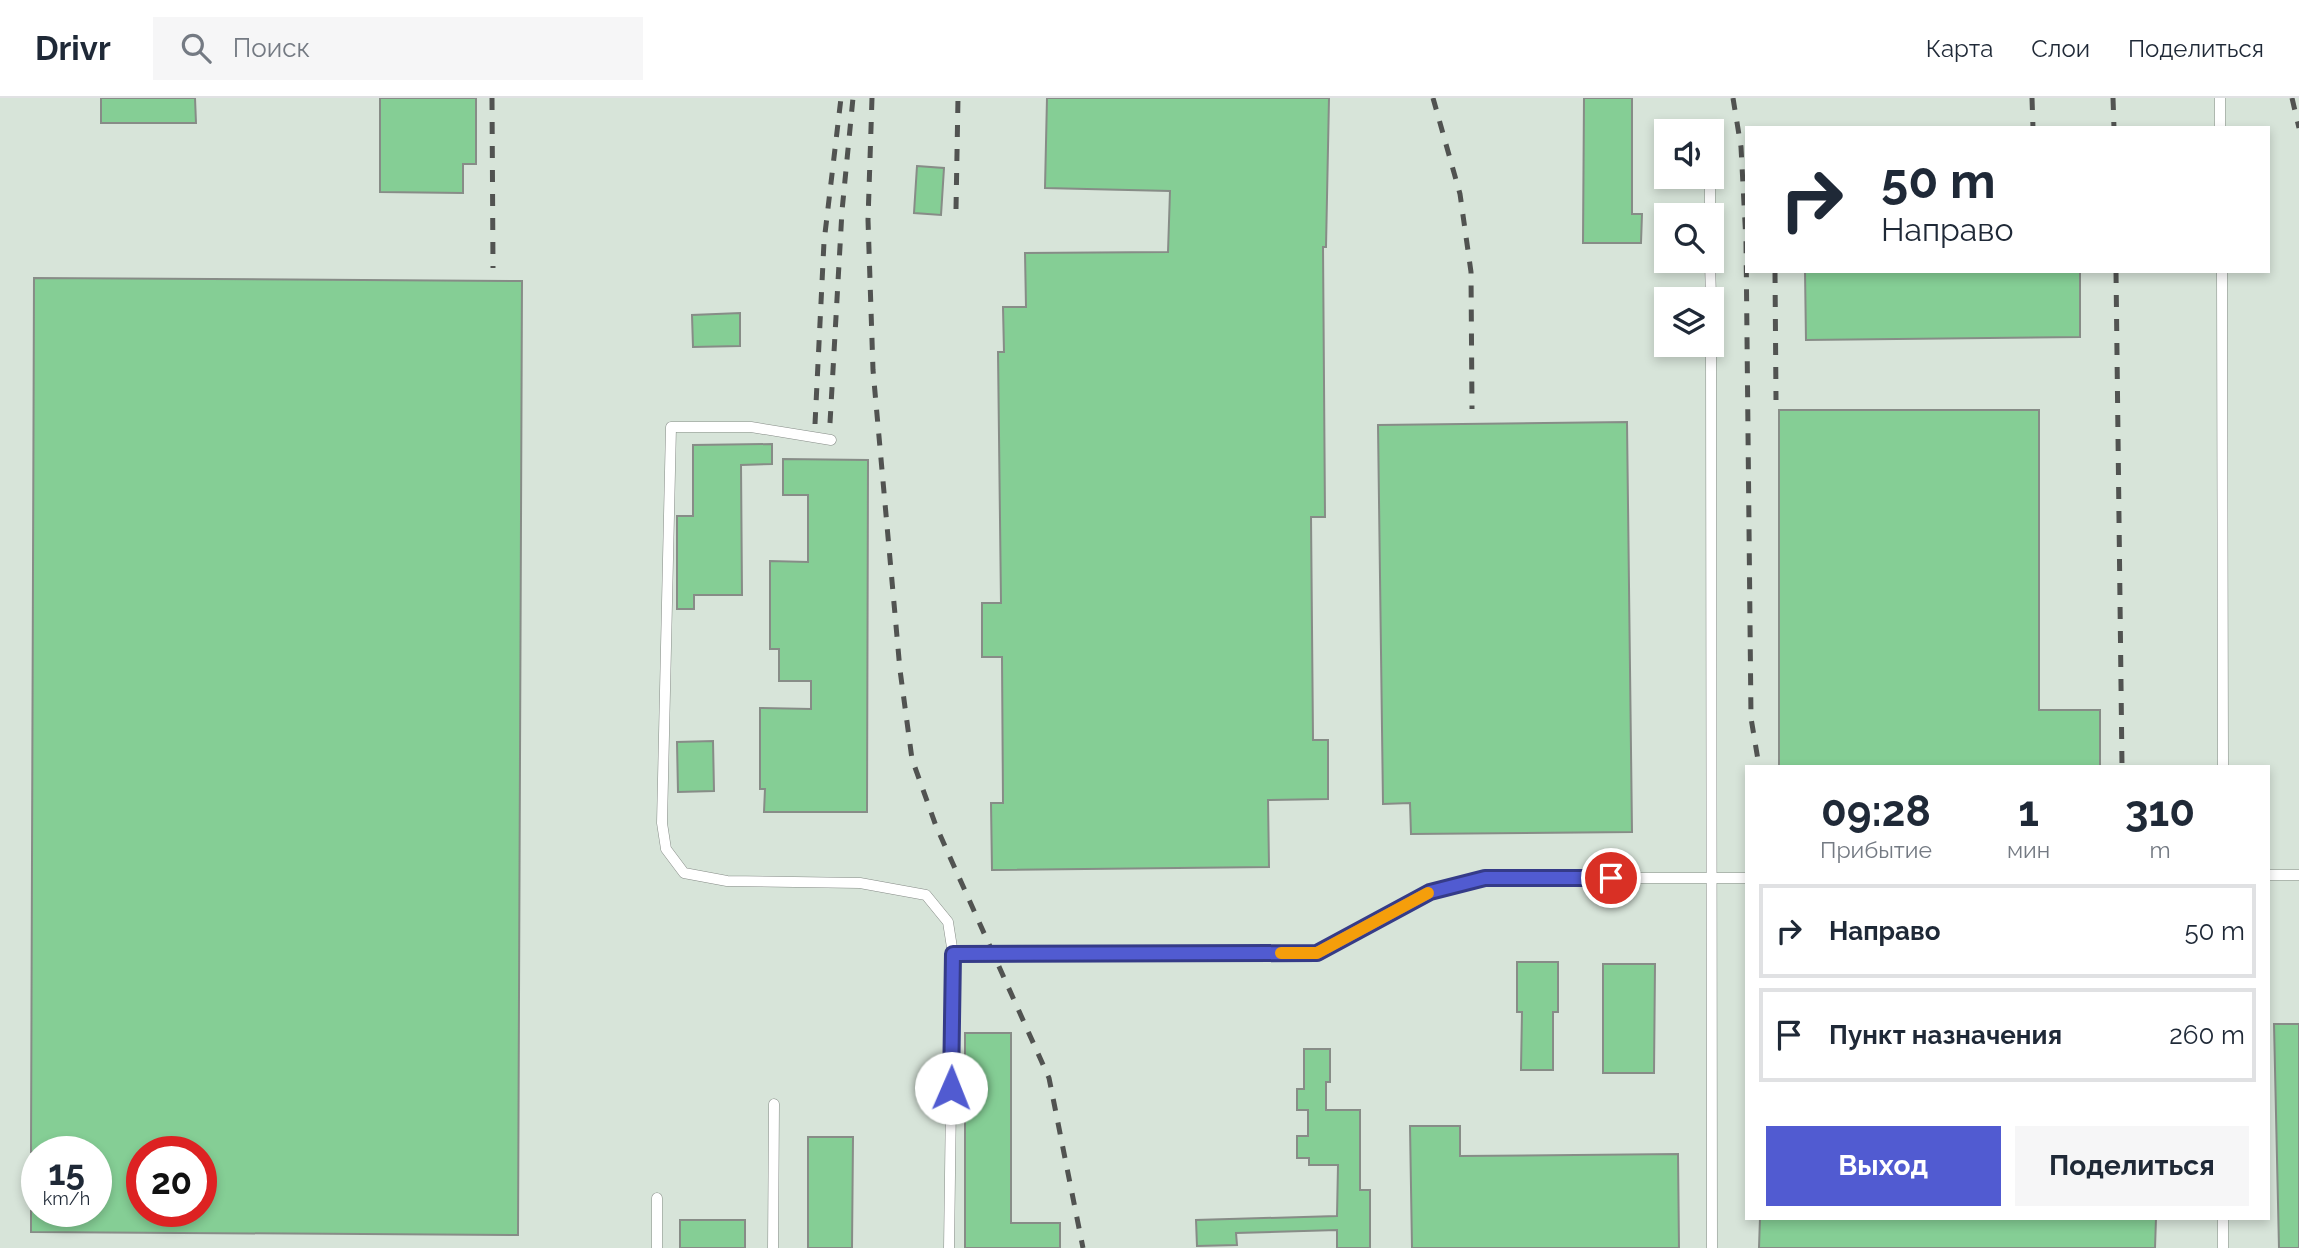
<!DOCTYPE html>
<html lang="ru">
<head>
<meta charset="utf-8">
<style>
  :root { --surface:#fff; --page:#f6f6f7; --text:#1f2937; --muted:#747a83; --line:#e0e1e3; --accent:#515bd1 }
  body { margin:0; font-family:Raleway,sans-serif; background:var(--page); color:var(--text); height:100vh; display:flex; flex-direction:column; font-size:26px; white-space:nowrap }
  * { box-sizing:border-box; margin:0 }
  p { font-size:23px; color:var(--muted) }
  .icon { flex:none; width:38px; height:38px; fill:none; stroke:currentColor; stroke-width:2; stroke-linecap:round; stroke-linejoin:round }
  .map { position:relative; flex:1; overflow:hidden }
  .side { position:absolute; left:1745px; top:667px; width:525px; height:455px; display:flex; flex-direction:column; background:var(--surface); border-radius:0px; box-shadow:0 4px 10px #0003 }
  .side>* { flex:none }
  .banner { position:absolute; left:1745px; top:28px; width:525px; height:147px; border-radius:0px; box-shadow:0 4px 10px #0003; background:#fff; color:var(--text); overflow:hidden }
  .buttons { position:absolute; left:1654px; top:21px; display:grid; gap:14px }
  .buttons a { display:grid; place-items:center; width:70px; height:70px; border-radius:0px; background:var(--surface); box-shadow:0 4px 10px #0003; font-size:35px }
  .speed { position:absolute; left:21px; top:1038px; display:flex; gap:14px; font-size:35px; font-weight:700; text-align:center }
  .speed>* { display:grid; place-content:center; width:91px; height:91px; border-radius:50%; background:var(--surface); box-shadow:0 4px 10px #0003; line-height:1 }
  .speed small { font-size:18px; font-weight:400 }
  .speed .limit { border:10px solid #d22; background:#fff; color:#111 }
  .pin { position:absolute; display:grid; place-items:center; width:60px; height:60px; color:#fff; margin:-30px; border:4px solid #fff; border-radius:50%; box-shadow:0 2px 7px #0007 }
  .me { position:absolute; width:77px; margin:-38px; rotate:1deg; stroke-linejoin:round; filter:drop-shadow(0 0 5px #0008) }
  .turn { display:flex; align-items:center; gap:24px; height:147px; padding:0 21px; font-size:32px }
  .turn .icon { width:91px; height:91px; stroke-width:2.5 }
  .turn b { display:block; font-size:49px; line-height:60px }
  .eta { display:flex; justify-content:space-evenly; align-items:center; height:119px; text-align:center }
  .eta b { font-size:42px; font-weight:700; line-height:49px }
  .primary-button { display:flex; gap:14px; margin-top:auto; padding:14px 21px }
  .primary-button a { flex:1; height:80px; border-radius:0px; background:var(--accent); color:#fff; font-size:28px; font-weight:700; line-height:80px; text-align:center }
  .primary-button a+a { background:var(--page); color:var(--text) }
  ul { padding:0; list-style:none }
  li { display:flex; align-items:center; gap:21px; height:94px; margin:0 14px 10px; padding:0 7px; border:4px solid var(--line); border-radius:0px }
  li div { flex:1 }
  li b { display:block; font-size:26px }
  li em { font-style:normal }
  header { display:flex; align-items:center; gap:42px; box-sizing:border-box; height:98px; padding:0 35px; background:var(--surface); border-bottom:2px solid var(--line) }
  header strong { font-size:33px }
  nav { display:flex; gap:38px; margin-inline-start:auto; font-size:24px }
  .search { width:490px; height:63px; background:var(--page); display:flex; align-items:center; gap:18px; box-sizing:border-box; padding:0 24px; border-radius:0px; color:var(--muted); font-size:26px }
  .map>svg:first-child { display:block }
</style>
</head>
<body>
<header>
<strong>Drivr</strong>
<div class="search"><svg class="icon" aria-label="search" viewBox="0 0 24 24"><circle cx="10" cy="10" r="6"/><path d="M15 15l6 6"/></svg>Поиск</div>
<nav><a>Карта</a><a>Слои</a><a>Поделиться</a></nav>
</header>
<div class="map">
<svg width="2299" height="1150" viewBox="0 0 2299 1150">
  <rect width="100%" height="100%" fill="#e5ebe6"/>
  <path fill="#d7e4d9" fill-rule="evenodd" d="M0 0H2299V1150H0ZM1746 30H2268V173H1746ZM1666 33H1712V79H1666ZM1666 117H1712V163H1666ZM1666 201H1712V247H1666ZM1746 668H2268V1120H1746ZM37 1054H96V1113H37ZM142 1054H201V1113H142Z"/>
  <path fill="#85ce95" stroke="#878c87" stroke-width="2" fill-rule="evenodd" d="M101 0H195L196 25H101Z
    M380 0H476V66H463V95L380 94Z
    M1047 0H1329L1326 149H1323L1325 419H1311L1313 642H1328V701L1268 702 1269 769 992 772 991 705H1003L1002 559H982V505H1001L998 254H1004L1003 209H1026L1025 155 1168 154 1170 93 1045 90Z
    M1584 0H1632V116H1642L1641 145H1583Z
    M917 68 944 70 941 117 914 115Z
    M1805 173H2080V239L1806 242Z
    M34 180 522 183 518 1137 31 1134V1113H96V1054H31ZM142 1054H201V1113H142Z
    M740 215V248L693 249 692 217Z
    M1779 312H2039V612H2100V668H1779Z
    M1627 324 1632 734 1411 736 1410 705 1383 706 1378 327Z
    M772 346V366L741 367 742 497H694V511H677V418H693V347Z
    M783 361 868 362 867 714H764L765 691H760V610L811 611V583H779V551H770V463L808 464V397H783Z
    M713 643 714 693 678 694 677 644Z
    M1517 864H1558V914H1553V972H1521L1522 914H1517Z
    M1603 866H1655L1654 975H1603Z
    M2274 926H2299V1150H2279Z
    M965 935H1011V1125H1060V1150H965Z
    M1304 951H1330V984H1326V1012H1360V1092H1370V1150H1337V1132L1236 1135 1237 1147 1197 1148 1196 1122 1337 1118 1338 1067H1309V1060H1297V1038H1308V1012H1297V991H1304Z
    M1410 1028H1460V1058L1678 1056 1679 1150H1412Z
    M808 1039H853L852 1150H808Z
    M1760 1120H2156L2155 1150H1759Z
    M680 1122H745V1150H680Z"/>
  <g fill="none" stroke-linecap="round" stroke-linejoin="round">
    <defs>
      <path id="lane" d="M2220 0V30
        M1710 79V117
        M1710 163 1711 201
        M2222 173 2223 668
        M1711 247 1712 1150
        M831 342 751 329H671L662 725 666 751 684 775 727 783 860 785 926 797 948 824 953 856 949 1150
        M2268 777H2299
        M953 856 1317 855 1430 794 1485 780H1746
        M657 1100V1150
        M2223 1120V1150
        M773 1150 774 1006"/>
    </defs>
    <use href="#lane" stroke="#858b86" stroke-width="11"/>
    <use href="#lane" stroke="#fff" stroke-width="10"/>
    <path stroke="#515351" stroke-width="5" stroke-dasharray="12 12" stroke-linecap="butt" d="M492 0 493 170
      M872 0 868 122 873 272 900 572 912 661 936 728 1049 980 1083 1150
      M1433 0 1460 96 1471 174 1472 311
      M1733 0 1741 49 1746 143 1751 620 1759 668
      M2032 0 2033 30
      M2113 0 2114 30
      M2292 0 2299 30
      M956 111 958 0
      M1775 173 1776 302
      M2116 173 2122 668
      M830 325 842 113 853 0
      M815 326 824 144 841 0"/>
  </g>
  <g fill="none" stroke-linecap="round" stroke-linejoin="round">
    <defs>
      <path id="route" d="M951 990 953 856 1317 855 1430 794 1485 780H1611"/>
    </defs>
    <use href="#route" stroke="#353b88" stroke-width="18"/>
    <use href="#route" stroke="#515bd1" stroke-width="12"/>
    <path stroke="#f59e0b" stroke-width="12" d="M1281 855H1317L1428 795"/>
  </g>
</svg>
<div class="buttons">
<a><svg class="icon" aria-label="sound" viewBox="0 0 24 24"><path d="M4 9h4l5-4v14l-5-4H4zM17 9q2 3 0 6"/></svg></a>
<a><svg class="icon" aria-label="search" viewBox="0 0 24 24"><circle cx="10" cy="10" r="6"/><path d="M15 15l6 6"/></svg></a>
<a><svg class="icon" aria-label="layers" viewBox="0 0 24 24"><path d="M12 4l9 5-9 5-9-5zM3 14l9 5 9-5"/></svg></a>
</div>
<div class="speed"><div>15<small>km/h</small></div><div class="limit">20</div></div>
<div class="pin" style="left:1611px;top:780px;background:#d93025"><svg class="icon" aria-label="arrive" viewBox="0 0 24 24"><path d="M6 21V4h12l-3 4 3 4H6"/></svg></div>
<svg class="me" style="left:951px;top:990px" viewBox="-20 -20 40 40"><circle r="19" fill="#fff"/><path d="M0-13L10 11 0 6-10 11z" fill="#515bd1"/></svg>
<div class="banner">
<div class="turn"><svg class="icon" aria-label="right" viewBox="0 0 24 24"><path d="M7 20v-9h11M14 6l5 5-5 5"/></svg><div><b>50 m</b>Направо</div></div>
</div>
<section class="side">
<div class="eta">
<div><b>09:28</b><p>Прибытие</p></div>
<div><b>1</b><p>мин</p></div>
<div><b>310</b><p>m</p></div>
</div>
<ul>
<li><svg class="icon" aria-label="right" viewBox="0 0 24 24"><path d="M7 20v-9h11M14 6l5 5-5 5"/></svg><div><b>Направо</b></div><em>50 m</em></li>
<li><svg class="icon" aria-label="arrive" viewBox="0 0 24 24"><path d="M6 21V4h12l-3 4 3 4H6"/></svg><div><b>Пункт назначения</b></div><em>260 m</em></li>
</ul>
<div class="primary-button"><a>Выход</a><a>Поделиться</a></div>
</section>
</div>
</body>
</html>
